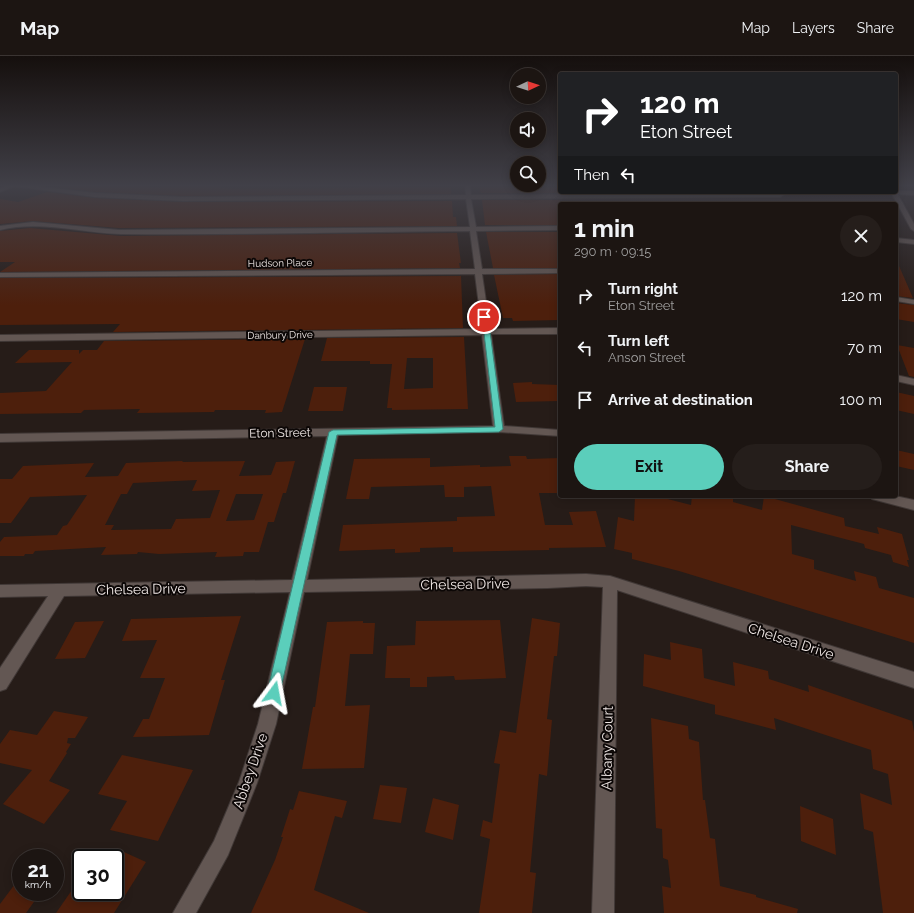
<!DOCTYPE html>
<html lang="en">
<head>
<meta charset="utf-8">
<style>
  :root { --surface:#1c1512; --page:#251e1b; --text:#f1f3f6; --muted:#a09f9f; --line:#3a3432; --accent:#5bcebb }
  body { margin:0; font-family:Raleway,sans-serif; background:var(--page); color:var(--text); height:100vh; display:flex; flex-direction:column; font-size:15px; white-space:nowrap }
  * { box-sizing:border-box; margin:0 }
  p { font-size:13px; color:var(--muted) }
  .icon { flex:none; width:22px; height:22px; fill:none; stroke:currentColor; stroke-width:2; stroke-linecap:round; stroke-linejoin:round }
  .map { position:relative; flex:1; overflow:hidden }
  .panel { position:absolute; left:558px; top:146px; width:340px; height:296px; display:flex; flex-direction:column; background:var(--surface); border-radius:4px; box-shadow:0 2px 10px #0003,0 0 0 1px var(--line) }
  .panel>* { flex:none }
  .guide { position:absolute; left:558px; top:16px; width:340px; height:122px; border-radius:4px; box-shadow:0 2px 10px #0003,0 0 0 1px var(--line); background:#202124; color:#fff; overflow:hidden }
  .needle { width:26px; rotate:86deg }
  .fabs { position:absolute; left:510px; top:12px; display:grid; gap:8px }
  .fabs a { display:grid; place-items:center; width:36px; height:36px; border-radius:50%; background:var(--surface); box-shadow:0 2px 10px #0003,0 0 0 1px var(--line); font-size:20px }
  .speed { position:absolute; left:12px; top:793px; display:flex; gap:8px; font-size:20px; font-weight:700; text-align:center }
  .speed>* { display:grid; place-content:center; width:52px; height:52px; border-radius:50%; background:var(--surface); box-shadow:0 2px 10px #0003,0 0 0 1px var(--line); line-height:1 }
  .speed small { font-size:10px; font-weight:400 }
  .speed .limit { border:2px solid #111; border-radius:6px; background:#fff; color:#111 }
  .pin { position:absolute; display:grid; place-items:center; width:34px; height:34px; color:#fff; margin:-17px; border:2px solid #fff; border-radius:50%; box-shadow:0 1px 4px #0007 }
  .me { position:absolute; width:44px; margin:-22px; rotate:13deg; stroke-linejoin:round; filter:drop-shadow(0 0 3px #0008) }
  .turn { display:flex; align-items:center; gap:14px; height:84px; padding:0 16px; font-size:18px }
  .turn .icon { width:52px; height:52px; stroke-width:2.5 }
  .turn b { display:block; font-size:28px; line-height:34px }
  .then { display:flex; align-items:center; height:38px; padding:0 16px; background:#0003; gap:8px; font-size:15px }
  .round { display:grid; place-items:center; flex:none; width:42px; height:42px; border-radius:21px; background:var(--page) }
  .headline { display:flex; align-items:center; justify-content:space-between; height:68px; padding:0 16px }
  h1 { font-size:24px; font-weight:700; line-height:30px }
  .button { display:flex; gap:8px; margin-top:auto; padding:8px 16px }
  .button a { flex:1; height:46px; border-radius:24px; background:var(--accent); color:#111; font-size:16px; font-weight:700; line-height:46px; text-align:center }
  .button a+a { background:var(--page); color:var(--text) }
  ul { padding:0; list-style:none }
  li { display:flex; align-items:center; gap:12px; height:52px; padding:0 16px }
  li div { flex:1 }
  li b { display:block; font-size:15px }
  li em { font-style:normal }
  header { display:flex; align-items:center; gap:24px; box-sizing:border-box; height:56px; padding:0 20px; background:var(--surface); border-bottom:1px solid var(--line) }
  header strong { font-size:19px }
  nav { display:flex; gap:22px; margin-inline-start:auto; font-size:14px }
  .map>svg:first-child { display:block }
</style>
</head>
<body>
<header>
<strong>Map</strong>
<nav><a>Map</a><a>Layers</a><a>Share</a></nav>
</header>
<div class="map">
<svg width="914" height="857" viewBox="0 0 914 857">
  <rect width="100%" height="100%" fill="#261c18"/>
  <path fill="#4d1f0c" fill-rule="evenodd" d="M65 129H134L160 132 163 130 175 131 177 129H218L217 130H221L219 132 248 133 358 132 359 130 394 129V131H451V138L183 140 95 136 59 131Z
    M515 130 560 131V137H481L479 131Z
    M47 136 95 142 183 146 452 145 453 161H456L457 170 119 172 33 165 0 168V143L18 146Z
    M482 144H560V169H485Z
    M30 172 121 180 457 177 461 207H459L460 212 0 216 15 206H0V175Z
    M486 176H560V212H493Z
    M896 203 913 242 896 240Z
    M560 218V264L513 265 512 262H503L494 219Z
    M461 220 463 272 113 276 120 268 0 269V222Z
    M896 247 914 249V266L896 263Z
    M464 281 468 353 392 354V352H387L392 308H370V305H321L327 282ZM407 302H433V332L404 333Z
    M305 283 282 356 265 357 266 354H215L214 356 137 357 140 353 84 354 81 357 0 358V337L46 335 72 306 15 307 29 294H79V298L83 294H97L104 285Z
    M897 289 914 292V321L909 320Z
    M532 326V328L560 329V345L516 346 513 327Z
    M314 331H347L343 355H308Z
    M896 336 914 340V358L896 354Z
    M896 394 914 398V414L896 410Z
    M509 400H526L527 403 560 402V437H539L545 469H573L569 456 596 455 606 491 549 492V494L453 496V491L420 492V496L395 497V493L339 495 343 469 457 465V461L495 460 491 430 464 431V441H445L444 429 371 431 369 443H346L354 403 430 402V411L480 409V411L511 410Z
    M183 405 182 406 245 405 239 420 271 419 276 406 295 405 286 437H283L274 466H268L259 496H244L243 500 215 501 217 496 159 498 138 496 137 498 101 499 106 491 35 495 33 498H25L24 500H0V486L4 481 57 479 63 470 67 469 87 439 30 441 11 467H0V423H12L23 410 94 407 85 421 118 420 126 407ZM197 424 192 435 220 434 210 462 176 463 171 473 111 474 114 469H105L121 438H127L133 427ZM236 438H263L254 464 226 465Z
    M635 440H656L691 449 692 440H733V446L762 454 764 440 844 462 845 470 879 478 877 471 902 478 909 504H907L909 511 893 506 891 499 865 492 864 488 791 469 792 498 814 504V513L856 525 854 515 876 521 879 532 914 542V587L679 515 632 503V497L614 493 618 461 634 465Z
    M241 560 221 624H225L209 679 133 681 143 663H149L165 622H140L157 584 122 585 131 563Z
    M532 562 560 567 557 600H554L547 663 552 664 547 720 539 718 530 816 536 817 532 857H479L490 783 480 780 483 764 492 767 500 708 494 707 500 674 516 677Z
    M500 564 506 622 455 624 454 620 427 621V631H410V622H385L387 590 415 589 416 565Z
    M104 565 85 602 55 603 75 566Z
    M363 565V567H375L373 598H350L345 650 370 649 364 712 302 713 313 651H315L327 566Z
    M670 586 702 593 704 622 735 630 733 606 768 615 769 623 809 636 808 629 912 665 914 676V857H883L873 776 864 773 860 737 892 749 888 718 873 713 871 694 774 662 776 674 715 658V649L643 630 644 598 671 604Z
    M54 655 88 661 75 682H68L67 687 71 688 66 696 67 697 49 725 70 734 44 768 3 748 32 714 0 707V688L10 674 37 679Z
    M651 662 688 670 689 683 699 686 703 744H705L710 782 715 783 720 830 756 839V841L798 853 797 857H664L662 830 671 832 668 804 663 802 662 773 656 772Z
    M122 699 193 714 158 785 110 774 127 745 98 738Z
    M380 729 407 732 401 767 373 763Z
    M299 735 347 745 342 762 335 760 314 834 369 857H251L275 804 283 781H281L290 753 293 754Z
    M433 742 459 749 453 784 425 776Z
    M800 750 833 763 836 799 801 785Z
    M115 792 146 806 114 857H56L72 834 76 836H115Z
    M21 820V836H41L26 857H0V848Z"/>
  <g fill="none" stroke-linecap="round" stroke-linejoin="round">
    <defs>
      <path id="street" d="M6 129H25L95 137 183 141 466 139 465 129H470L471 139 779 137 788 136 780 141 471 143 476 171 560 170V174L476 175 482 213H560V217L482 218 490 273 560 272V278H491L504 370 560 374V380L499 376 338 379 307 524 586 518 610 520 914 616V632L617 534 614 857H592L603 531 586 530 548 532 304 536 276 668 257 727 228 799 196 857H173L214 785 239 726 258 668 290 536 64 540 6 633 0 635V612L48 540 0 541V529L292 524 327 380 0 386V378L493 370 482 279 0 285V279L482 273 475 218 0 221V217L475 213 470 175C354 176 237 179 121 178 80 177 40 164 0 174V170L33 166 119 174 470 171 466 143 183 145 95 141Z
        M896 135H914V139L894 138 891 136H896Z
        M896 182 914 184V188L896 186Z
        M896 241 914 244V248L896 245Z
        M896 319 914 323V329L896 325Z
        M870 440H895L914 444V454L872 443Z"/>
      <path id="secondary" d="M9 129H17L0 136V132Z
        M896 135 914 168V175L911 173 891 136Z"/>
    </defs>
    <use href="#street" stroke="#403836" stroke-width="2"/>
    <use href="#secondary" stroke="#403836" stroke-width="2"/>
    <use href="#street" fill="#635753" fill-rule="evenodd"/>
    <use href="#secondary" fill="#635753" fill-rule="evenodd"/>
  </g>
  <linearGradient id="sky" x2="0" y2="1"><stop stop-color="#150f0d"/><stop offset="0.52" stop-color="#414048"/><stop offset="1" stop-color="#414048" stop-opacity="0"/></linearGradient>
  <rect width="914" height="249" fill="url(#sky)"/>
  <path fill="#5bcebb" stroke="#3b867a" d="M482 260 488 261 503 373 499 376 337 379 280 637 278 642 274 644 269 642 267 637 329 376 333 374 495 371Z"/>
  <g text-anchor="middle" dominant-baseline="central" stroke-width="4" stroke-linejoin="round" paint-order="stroke">
    <g font-size="10" fill="#f1e9e7" stroke="#0c0706">
      <text transform="translate(280 207) rotate(-1)">Hudson Place</text>
      <text transform="translate(280 279) rotate(-1)">Danbury Drive</text>
    </g>
    <g font-size="12" fill="#f1e9e7" stroke="#0c0706">
      <text transform="translate(280 377) rotate(-1)">Eton Street</text>
    </g>
    <g font-size="14" fill="#f1e9e7" stroke="#0c0706">
      <text transform="translate(465 528) rotate(-1)">Chelsea Drive</text>
      <text transform="translate(141 533) rotate(-1)">Chelsea Drive</text>
      <text transform="translate(791 585) rotate(18)">Chelsea Drive</text>
      <text transform="translate(607 692) rotate(-89)">Albany Court</text>
      <text transform="translate(250 715) rotate(-71)">Abbey Drive</text>
    </g>
  </g>
</svg>
<div class="fabs">
<a><svg class="needle" viewBox="-14 -14 28 28"><path d="M0-13l5 13h-10z" fill="#e53935"/><path d="M0 13l5-13h-10z" fill="#a09f9f"/></svg></a>
<a><svg class="icon" aria-label="sound" viewBox="0 0 24 24"><path d="M4 9h4l5-4v14l-5-4H4zM17 9q2 3 0 6"/></svg></a>
<a><svg class="icon" aria-label="search" viewBox="0 0 24 24"><circle cx="10" cy="10" r="6"/><path d="M15 15l6 6"/></svg></a>
</div>
<div class="speed"><div>21<small>km/h</small></div><div class="limit">30</div></div>
<div class="pin" style="left:484px;top:261px;background:#d93025"><svg class="icon" aria-label="arrive" viewBox="0 0 24 24"><path d="M6 21V4h12l-3 4 3 4H6"/></svg></div>
<svg class="me" style="left:274px;top:637px" viewBox="-20 -20 40 40"><path d="M0-17L14 15 0 8-14 15z" fill="#5bcebb" stroke="#fff" stroke-width="4"/></svg>
<div class="guide">
<div class="turn"><svg class="icon" aria-label="right" viewBox="0 0 24 24"><path d="M7 20v-9h11M14 6l5 5-5 5"/></svg><div><b>120 m</b>Eton Street</div></div>
<div class="then">Then<svg class="icon" aria-label="left" viewBox="0 0 24 24"><path d="M17 20v-9H6M10 6l-5 5 5 5"/></svg></div>
</div>
<section class="panel">
<div class="headline"><div><h1>1 min</h1><p>290 m · 09:15</p></div><a class="round"><svg class="icon" aria-label="close" viewBox="0 0 24 24"><path d="M6 6l12 12M18 6L6 18"/></svg></a></div>
<ul>
<li><svg class="icon" aria-label="right" viewBox="0 0 24 24"><path d="M7 20v-9h11M14 6l5 5-5 5"/></svg><div><b>Turn right</b><p>Eton Street</p></div><em>120 m</em></li>
<li><svg class="icon" aria-label="left" viewBox="0 0 24 24"><path d="M17 20v-9H6M10 6l-5 5 5 5"/></svg><div><b>Turn left</b><p>Anson Street</p></div><em>70 m</em></li>
<li><svg class="icon" aria-label="arrive" viewBox="0 0 24 24"><path d="M6 21V4h12l-3 4 3 4H6"/></svg><div><b>Arrive at destination</b></div><em>100 m</em></li>
</ul>
<div class="button"><a>Exit</a><a>Share</a></div>
</section>
</div>
</body>
</html>
